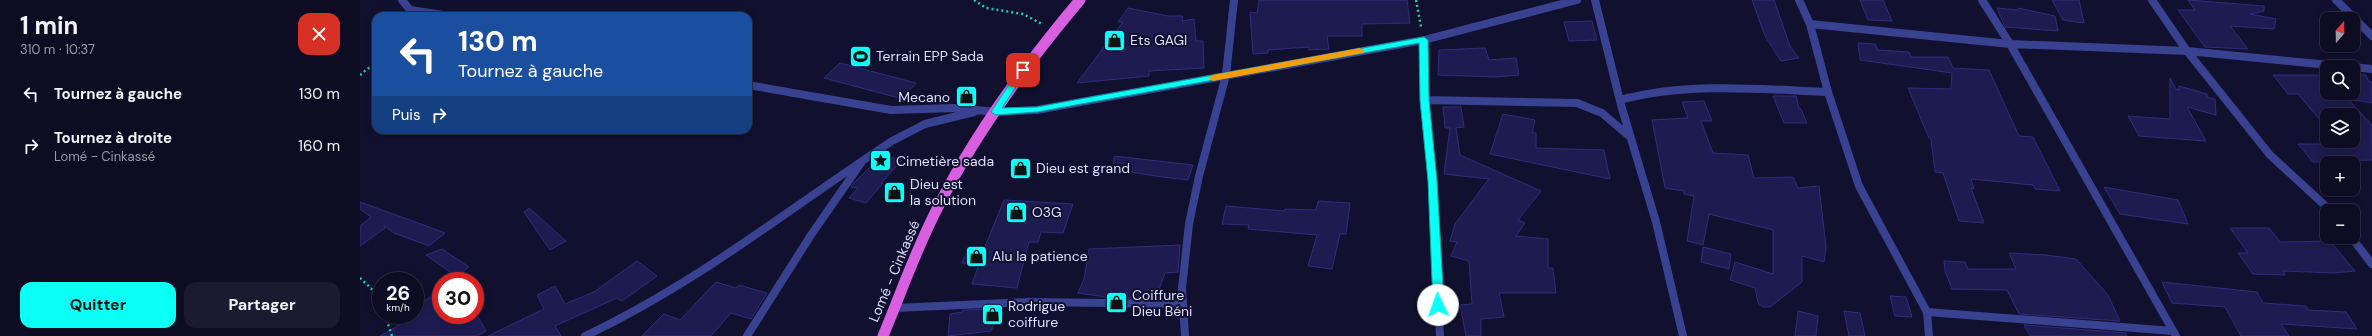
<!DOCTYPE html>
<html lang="fr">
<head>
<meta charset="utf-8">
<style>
  :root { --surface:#0d0c23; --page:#1b1a30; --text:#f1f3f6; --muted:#9a9ba6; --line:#2d2c41; --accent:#0afff5 }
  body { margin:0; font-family:"DM Sans",sans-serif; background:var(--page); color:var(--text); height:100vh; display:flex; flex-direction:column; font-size:15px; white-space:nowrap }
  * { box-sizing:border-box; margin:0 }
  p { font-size:13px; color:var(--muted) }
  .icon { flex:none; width:22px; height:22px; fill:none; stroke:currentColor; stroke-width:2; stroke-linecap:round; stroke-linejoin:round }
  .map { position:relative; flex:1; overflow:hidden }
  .panel { display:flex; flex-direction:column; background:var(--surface); width:360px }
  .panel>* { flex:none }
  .hud { position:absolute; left:12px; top:12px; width:380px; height:122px; border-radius:12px; box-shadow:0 2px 10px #0003,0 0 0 1px var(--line); background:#1a4fa0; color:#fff; overflow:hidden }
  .needle { width:26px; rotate:20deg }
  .tools { position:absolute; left:1960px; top:12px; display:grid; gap:8px }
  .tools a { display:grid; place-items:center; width:40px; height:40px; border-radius:8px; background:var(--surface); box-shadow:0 2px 10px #0003,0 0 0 1px var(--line); font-size:20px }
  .speed { position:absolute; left:12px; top:272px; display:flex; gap:8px; font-size:20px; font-weight:700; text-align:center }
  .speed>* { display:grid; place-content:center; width:52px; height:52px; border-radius:50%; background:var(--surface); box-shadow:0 2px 10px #0003,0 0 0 1px var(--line); line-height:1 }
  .speed small { font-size:10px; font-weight:400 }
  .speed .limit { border:6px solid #d22; background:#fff; color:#111 }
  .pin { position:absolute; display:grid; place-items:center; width:34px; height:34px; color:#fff; margin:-17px; border-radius:8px; box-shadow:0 2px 6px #0006 }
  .me { position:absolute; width:44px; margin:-22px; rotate:357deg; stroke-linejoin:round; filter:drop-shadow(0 0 3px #0008) }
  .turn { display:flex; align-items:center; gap:14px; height:84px; padding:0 20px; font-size:18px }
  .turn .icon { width:52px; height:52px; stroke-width:2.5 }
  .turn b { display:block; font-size:28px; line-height:34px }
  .then { display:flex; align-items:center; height:38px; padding:0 20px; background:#0003; gap:8px; font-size:15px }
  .round { display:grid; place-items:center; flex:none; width:42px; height:42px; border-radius:12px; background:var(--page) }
  .headline { display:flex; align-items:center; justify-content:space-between; height:68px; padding:0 20px }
  h1 { font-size:24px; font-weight:700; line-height:30px }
  .action { display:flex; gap:8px; margin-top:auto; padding:8px 20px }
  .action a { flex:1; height:46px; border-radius:12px; background:var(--accent); color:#111; font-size:16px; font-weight:700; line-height:46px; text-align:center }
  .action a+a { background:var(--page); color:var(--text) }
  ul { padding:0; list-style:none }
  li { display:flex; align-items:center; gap:12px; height:52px; padding:0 20px }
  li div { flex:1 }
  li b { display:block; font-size:15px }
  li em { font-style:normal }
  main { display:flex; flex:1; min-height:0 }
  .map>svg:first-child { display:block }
</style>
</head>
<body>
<main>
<section class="panel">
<div class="headline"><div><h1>1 min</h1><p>310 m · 10:37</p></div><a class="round" style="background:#d93025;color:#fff"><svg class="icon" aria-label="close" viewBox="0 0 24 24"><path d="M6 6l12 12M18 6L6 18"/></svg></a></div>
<ul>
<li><svg class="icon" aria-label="left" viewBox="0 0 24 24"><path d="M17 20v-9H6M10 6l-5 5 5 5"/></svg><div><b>Tournez à gauche</b></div><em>130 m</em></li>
<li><svg class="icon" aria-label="right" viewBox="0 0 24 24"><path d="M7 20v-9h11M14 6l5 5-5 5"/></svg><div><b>Tournez à droite</b><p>Lomé - Cinkassé</p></div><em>160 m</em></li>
</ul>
<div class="action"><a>Quitter</a><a>Partager</a></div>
</section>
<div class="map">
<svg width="2012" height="336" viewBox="0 0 2012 336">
  <rect width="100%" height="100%" fill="#11102f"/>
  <path fill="#1e1b51" stroke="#302c7f" d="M899 0H1047L1050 23 1002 24V36H967L969 49 949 50V47L908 50V53L893 54 890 12 897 13Z
    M1392 0H1414L1430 46 1439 58 1421 61 1405 36Z
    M1500 0H1523L1532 21 1508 20Z
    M1692 0H1719L1724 23 1703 20Z
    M1828 0 1904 6V11L1890 14 1916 19 1914 29 1870 26 1888 49 1845 47 1818 10H1835Z
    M768 8 808 16H823L822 21 834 19 836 41H843L844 68 789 71V76L717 83 763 22H758Z
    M1637 8 1658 10V8L1695 16 1698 31 1645 27Z
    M1232 21 1237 40 1209 41 1204 22Z
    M1498 43 1515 44 1518 50 1549 52 1551 57H1588L1593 68 1629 70 1659 136 1673 137 1700 191 1675 189 1673 185 1611 179 1614 189 1611 188 1624 223 1599 221 1583 173 1575 172 1571 139 1569 138 1548 88 1591 89 1592 73 1500 60Z
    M1125 48 1129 60 1156 58 1159 75 1136 77 1078 75 1079 50Z
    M480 63 556 83 543 98H539L464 78Z
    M1913 75H1967V93H1992L1993 95V75H2006L2009 82H2012V103L1988 99 2012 125V160L1953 162 1938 144H1980L1978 141H1993V115H1967V128L1938 94H1928Z
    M1810 78 1816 89 1819 90V86L1847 94V97L1855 99 1856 115 1827 107 1846 141 1779 136 1768 116 1810 119Z
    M1413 96H1436L1439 108 1441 109 1447 123H1424Z
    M1344 101 1352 121H1341L1353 153 1388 155 1394 178 1433 177 1438 188 1459 186 1466 247 1464 262 1442 256V282L1410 307H1403L1398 303 1395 288 1370 280 1375 262 1413 274V230L1349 214 1343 245 1327 241 1334 196 1324 194V191L1305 188 1292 120 1328 118 1322 102Z
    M1083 107H1101L1104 127 1096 128 1100 155 1181 191 1158 220 1165 223 1156 236 1188 239V268H1193L1196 293H1139L1144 317 1121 319V336H1106L1100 305 1112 304 1109 261 1091 256 1097 242 1090 241 1095 224 1129 179 1084 174 1090 128H1085Z
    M1143 114 1175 120 1172 133H1176V148L1244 150 1250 179 1130 154Z
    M522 155 542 160 521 183H523L506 203 489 198 498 188 491 187 492 185Z
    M754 156 833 165 828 180 795 176 753 169Z
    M1744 187 1818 200 1828 224 1760 214Z
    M644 200 713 204 703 233 681 232 678 242H669L657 288 612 284 619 264 602 263 609 248 624 249Z
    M958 201 990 203 986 234H980L972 269 948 266 957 235 888 229 889 225 862 224 866 206 924 211 925 209 956 210Z
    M0 202 47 219 85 233 69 246 34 233 24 226 25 228 0 246V226L11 217 0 209Z
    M169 208 206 241 190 250 164 212Z
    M1870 228H1909L1920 242 1970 241 1995 271 1974 273 1923 271 1925 275 1893 274 1878 253H1888Z
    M820 245 818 272 805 273 796 298H752L718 293 724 279 729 249Z
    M1343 247 1371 254 1369 269 1341 262Z
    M82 249 109 267 96 276 66 255Z
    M1649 253 1686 255 1716 259 1748 295 1760 321 1659 314 1647 290 1592 289 1585 271 1584 261 1605 262 1608 269H1656Z
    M277 261 297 276 262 301 257 298 195 326 201 336H128L184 309 177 295 195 286 205 304 234 292Z
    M356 282 376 288 379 285 407 293 391 319 371 313 351 336H282L304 314 320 320Z
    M1802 282 1897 292 1903 303 1946 306 1948 310 1986 312 1997 329 1921 324 1929 336H1881L1865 307 1812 303Z
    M81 291V315H117L126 331 117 336H20L60 313 55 306Z
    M1530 296 1546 297 1552 317 1535 316Z
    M643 309 639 322H635L631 331 588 336 590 314 602 312 603 310Z
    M1438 311 1458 316 1456 336H1435Z
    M1484 311 1500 313 1505 336H1489Z
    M1664 325 1766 333 1767 336H1670Z"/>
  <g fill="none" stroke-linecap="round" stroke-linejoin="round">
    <path stroke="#29c8a8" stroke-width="2.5" stroke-dasharray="2 3" stroke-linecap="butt" d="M614 0 626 8 663 14 682 24
      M1056 0 1061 27
      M0 75 16 62
      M0 278 15 292 21 306
      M25 315 32 336"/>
    <path stroke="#394291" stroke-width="8" d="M42 0 50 10 90 16
      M1235 0 1261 105 1296 222 1323 336
      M1439 0 1450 24 1468 92 1499 186 1567 312 1569 336
      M1622 0 1650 44 1816 336
      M1792 0 1827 51 1910 155 1971 211
      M1976 0 2012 36
      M1450 24 1650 44 1827 51 1990 67
      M1064 40V100L1072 181 1080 336
      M1993 67 2012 69
      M388 85 531 110 595 108 636 112 677 110 1064 40 1217 0
      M1064 100 1217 103 1242 113 1269 136
      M1260 100C1327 82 1399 89 1468 92
      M1991 237 2012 264
      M535 308 669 302 823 304
      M1567 312 1813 331
      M225 336C336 284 430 208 532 141L565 124 614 112
      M387 336 451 235 501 163
      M825 336 822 288 829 224 839 176 866 75 874 0"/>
    <path stroke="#d85fe0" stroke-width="11" d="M523 336C541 293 556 249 578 207 616 132 666 64 720 0"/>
  </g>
  <path fill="#0afff5" stroke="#06a69f" d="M1064 37 1068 40 1069 100 1077 181 1084 305 1078 309 1073 305 1068 181 1060 100 1059 43 677 112 636 115 631 112 660 68 663 67 667 70 642 108 677 107 720 99Z"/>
  <path fill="#f59e0b" d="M1000 48 1004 51 1003 53 853 81 848 78 853 75Z"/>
  <defs>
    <symbol id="shop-square" viewBox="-11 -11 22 22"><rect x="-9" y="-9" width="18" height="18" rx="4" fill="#0afff5" stroke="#11102f"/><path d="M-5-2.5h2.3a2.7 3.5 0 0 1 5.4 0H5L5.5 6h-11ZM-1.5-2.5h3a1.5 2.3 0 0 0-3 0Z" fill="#111"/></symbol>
    <symbol id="stadium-square" viewBox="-11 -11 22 22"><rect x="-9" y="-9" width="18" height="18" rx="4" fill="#0afff5" stroke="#11102f"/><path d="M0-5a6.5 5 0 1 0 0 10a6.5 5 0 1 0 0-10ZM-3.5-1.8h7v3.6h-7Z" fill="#111"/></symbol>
    <symbol id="sight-square" viewBox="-11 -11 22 22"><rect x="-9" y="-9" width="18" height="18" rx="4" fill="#0afff5" stroke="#11102f"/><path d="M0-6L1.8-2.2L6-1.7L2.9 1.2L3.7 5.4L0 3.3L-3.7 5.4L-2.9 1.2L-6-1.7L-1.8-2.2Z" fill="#111"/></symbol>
  </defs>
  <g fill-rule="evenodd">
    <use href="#shop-square" x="742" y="28" width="25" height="25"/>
    <use href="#stadium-square" x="488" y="44" width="25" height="25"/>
    <use href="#shop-square" x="594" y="84" width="25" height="25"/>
    <use href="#sight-square" x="508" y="148" width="25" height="25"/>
    <use href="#shop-square" x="648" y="156" width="25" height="25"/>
    <use href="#shop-square" x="522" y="180" width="25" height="25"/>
    <use href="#shop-square" x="644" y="200" width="25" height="25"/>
    <use href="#shop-square" x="604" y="244" width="25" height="25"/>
    <use href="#shop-square" x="744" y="290" width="25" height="25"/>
    <use href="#shop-square" x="620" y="302" width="25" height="25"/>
  </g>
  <g text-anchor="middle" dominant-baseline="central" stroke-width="4" stroke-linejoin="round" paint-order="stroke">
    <g font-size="14" fill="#dedfff" stroke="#11102f" text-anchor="start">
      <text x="770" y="40">Ets GAGI</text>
      <text x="516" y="56">Terrain EPP Sada</text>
      <text x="590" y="97" text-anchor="end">Mecano</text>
      <text x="536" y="161">Cimetière sada</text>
      <text x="676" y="168">Dieu est grand</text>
      <text x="550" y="184">Dieu est<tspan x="550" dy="16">la solution</tspan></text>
      <text x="672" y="212">O3G</text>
      <text x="632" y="256">Alu la patience</text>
      <text x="772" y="295">Coiffure<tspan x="772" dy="16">Dieu Béni</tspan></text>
      <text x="648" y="306">Rodrigue<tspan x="648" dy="16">coiffure</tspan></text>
    </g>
    <g font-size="14" fill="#dedfff" stroke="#11102f">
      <text transform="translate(534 271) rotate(-67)">Lomé - Cinkassé</text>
    </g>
  </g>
</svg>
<div class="tools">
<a><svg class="needle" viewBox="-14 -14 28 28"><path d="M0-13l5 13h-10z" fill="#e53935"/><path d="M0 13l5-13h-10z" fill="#9a9ba6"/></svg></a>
<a><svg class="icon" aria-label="search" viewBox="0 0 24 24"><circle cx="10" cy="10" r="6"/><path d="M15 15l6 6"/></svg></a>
<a><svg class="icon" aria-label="layers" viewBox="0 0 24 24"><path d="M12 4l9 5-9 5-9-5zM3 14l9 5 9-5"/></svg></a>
<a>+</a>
<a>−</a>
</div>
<div class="speed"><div>26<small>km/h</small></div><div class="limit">30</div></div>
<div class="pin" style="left:663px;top:70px;background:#d93025"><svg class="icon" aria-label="arrive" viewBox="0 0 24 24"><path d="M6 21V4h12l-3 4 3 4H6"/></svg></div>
<svg class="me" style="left:1078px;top:305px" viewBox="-20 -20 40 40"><circle r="19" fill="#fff"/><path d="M0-13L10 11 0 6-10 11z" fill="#0afff5"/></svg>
<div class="hud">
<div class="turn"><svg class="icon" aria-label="left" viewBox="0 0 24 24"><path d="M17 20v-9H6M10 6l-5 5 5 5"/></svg><div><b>130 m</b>Tournez à gauche</div></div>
<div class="then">Puis<svg class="icon" aria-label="right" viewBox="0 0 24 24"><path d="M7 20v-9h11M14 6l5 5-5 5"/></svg></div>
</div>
</div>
</main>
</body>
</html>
